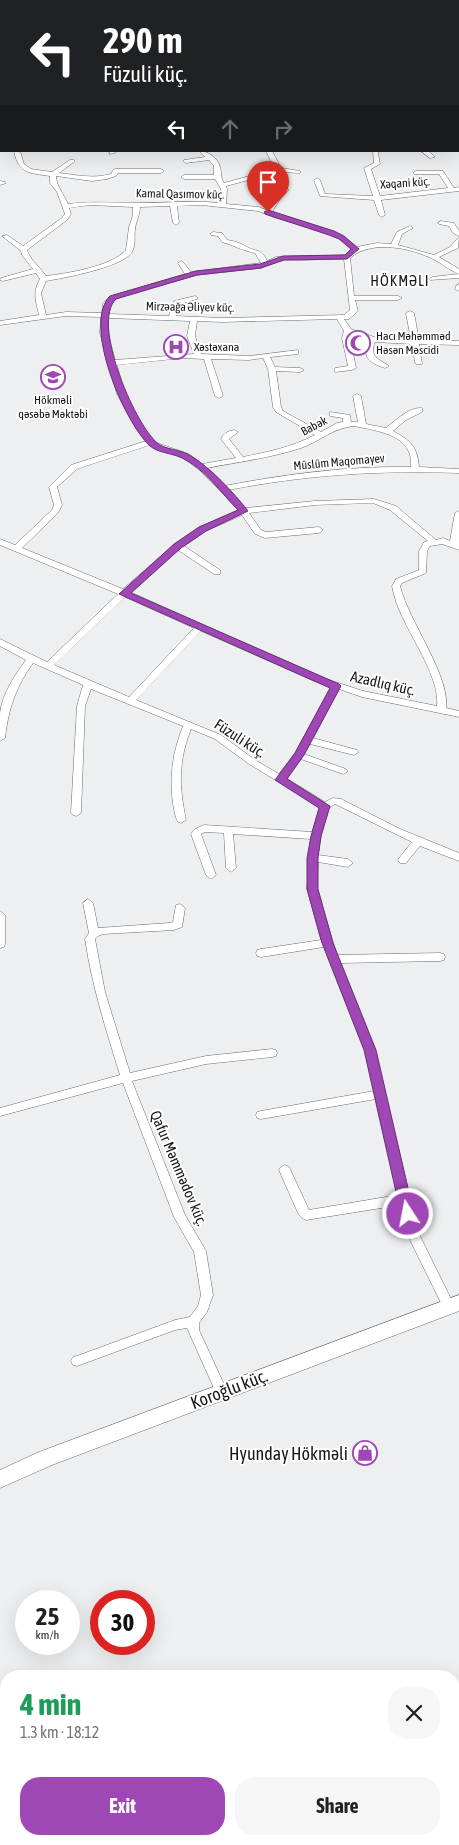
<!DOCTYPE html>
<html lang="en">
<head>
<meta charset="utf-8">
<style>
  :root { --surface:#fff; --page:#f6f6f6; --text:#202124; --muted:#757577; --accent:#9f47b4 }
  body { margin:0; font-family:"Asap Condensed",sans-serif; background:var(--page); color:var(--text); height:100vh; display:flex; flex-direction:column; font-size:19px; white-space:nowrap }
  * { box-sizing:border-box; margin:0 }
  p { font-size:16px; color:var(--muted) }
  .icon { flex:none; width:28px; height:28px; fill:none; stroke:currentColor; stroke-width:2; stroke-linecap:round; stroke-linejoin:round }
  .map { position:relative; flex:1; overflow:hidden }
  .sheet { position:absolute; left:0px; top:1670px; width:460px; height:175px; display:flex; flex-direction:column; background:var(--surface); border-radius:20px 20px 0 0; box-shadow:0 5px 20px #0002 }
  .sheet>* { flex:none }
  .guide { position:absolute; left:0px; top:0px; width:460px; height:152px; box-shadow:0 5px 20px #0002; background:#202124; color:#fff; overflow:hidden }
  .speed { position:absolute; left:15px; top:1590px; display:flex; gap:10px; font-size:25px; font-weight:700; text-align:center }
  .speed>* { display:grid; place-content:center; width:65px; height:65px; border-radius:50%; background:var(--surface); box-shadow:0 5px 20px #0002; line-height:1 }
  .speed small { font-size:12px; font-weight:400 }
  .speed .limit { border:8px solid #d22; background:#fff; color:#111 }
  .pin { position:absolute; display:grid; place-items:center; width:42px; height:42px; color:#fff; margin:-51px -21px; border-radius:50% 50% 50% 0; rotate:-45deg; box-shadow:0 0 5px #0007 }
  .pin .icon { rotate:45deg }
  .me { position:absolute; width:55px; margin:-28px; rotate:349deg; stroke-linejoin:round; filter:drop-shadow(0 0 4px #0008) }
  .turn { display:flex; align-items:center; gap:18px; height:105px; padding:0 20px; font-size:22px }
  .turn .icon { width:65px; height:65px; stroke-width:2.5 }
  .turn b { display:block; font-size:35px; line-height:42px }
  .lanes { display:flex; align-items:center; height:48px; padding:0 20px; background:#0003; justify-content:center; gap:25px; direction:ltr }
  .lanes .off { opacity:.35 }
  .round { display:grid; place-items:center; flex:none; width:52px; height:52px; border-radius:20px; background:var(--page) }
  .overview { display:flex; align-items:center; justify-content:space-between; height:85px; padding:0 20px }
  h1 { font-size:30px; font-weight:700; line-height:38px; color:#1e9e55 }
  .primary-button { display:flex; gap:10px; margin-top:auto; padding:10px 20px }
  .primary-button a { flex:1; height:58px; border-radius:20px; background:var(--accent); color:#fff; font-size:20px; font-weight:700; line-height:58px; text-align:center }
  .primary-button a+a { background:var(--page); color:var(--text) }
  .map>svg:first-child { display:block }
</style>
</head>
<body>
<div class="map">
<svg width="459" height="1845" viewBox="0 0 459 1845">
  <rect width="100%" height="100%" fill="#eeeff1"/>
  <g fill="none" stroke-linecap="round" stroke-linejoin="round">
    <defs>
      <path id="street" d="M106 0H112V1H106Z
        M193 0H199V1H193Z
        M237 0H243L244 1H238Z
        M286 0H292V1H286Z
        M405 0H411V1H405Z
        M0 74H1V78H0Z
        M0 130H1V134H0Z
        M14 151H20L24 164 31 169 52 172 70 160H74V162L59 173C76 175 94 179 111 174L113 170 115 169H161L164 171 161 173H118L116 176 107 179 92 181 56 176C56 185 64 195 68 204 92 201 113 203 138 203 165 203 192 200 220 203L221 189 215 179H184L181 177 184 175H214V166L209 160 186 163 183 161 184 160 205 157 199 151C208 151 218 158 220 167 222 173 220 177 224 183L275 169 266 151H272L281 168 300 171V173L279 172 226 186 227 189 226 204 259 207 266 210 277 193 286 188 289 190 282 196 272 212 334 232 344 237 357 247 377 243 391 244 397 232 410 226 413 228 402 234 398 245 434 255 450 247 457 239 459 238 458 248 439 257 459 269V278L430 280 429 279 432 277 459 274C450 271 443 264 435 260 412 248 372 239 350 258L354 296H398L402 298 398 300H355L358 311 349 319H344L351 329 380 339 411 340 406 313 410 311 414 313 419 340 459 341V345L419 344 422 364H416L415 362 412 344 375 342C369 357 379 359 389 366L385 368C369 363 362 357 368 340L351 334 350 338 356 368 352 370 335 372V368L348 366 342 338 344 331 337 319 222 322 197 321 195 336 201 354 249 356 298 350V354L270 357 275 367 300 368 304 370 300 372 276 371 281 407 283 411 321 432 337 423 343 422V418L330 416V412L350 415 351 422H358L353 396 357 394 361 396 366 424 386 428C396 420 409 407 422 408V412L406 420 393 431C411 441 417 446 419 467L459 469V473C381 470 305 475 228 490L246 508 315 501 374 499 396 506 436 540 443 538 450 541 455 513 459 511V550L442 544 430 546 427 551 426 573 402 583 400 586C409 622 450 675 446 708L459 711V717L362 697 339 689 313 738 357 750 359 752 354 755 310 744 304 754 346 769 348 771 343 774 301 759 286 778 325 802 333 798 341 799 400 829 459 853V861L420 846 406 863H400L398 860 400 857 412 842 335 804 329 808 321 836 318 855 348 859 353 863 348 867 318 862 317 889 337 955 440 953 444 954 445 957 444 960 440 961 340 963 375 1050 414 1215 421 1238 455 1307 453 1311 449 1312 445 1311 409 1238 400 1205 306 1220 302 1218 298 1213 279 1170 281 1167 285 1165 289 1167 309 1210 398 1195 376 1099 261 1119 257 1118 256 1115 257 1112 261 1111 374 1091 365 1050 324 947 261 957 257 956 256 953 257 950 261 949 321 940 307 889 311 839 233 834 236 868 231 872 226 868 224 833 205 832 201 834 216 875 211 879 206 875 191 834 195 829 204 825 312 832 320 807 249 764 215 739 191 729C178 762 179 786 186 820L181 823 178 822C175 817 174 810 173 803 169 775 173 752 183 726L91 689 85 706 81 813 76 816 73 815 71 813 77 706 83 685 33 663C16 686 8 710 5 738L0 741C0 732 0 722 0 713 2 694 15 675 26 660L0 646V639L47 662 118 594 0 545V539L15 545 52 510 54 505 49 487 71 465 146 441 137 430 117 394 100 333 101 317 66 316 0 325V321L39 315C36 301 32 293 40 279L36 273 3 281 0 280 1 278 33 269 22 255 21 251 2 236 7 235 23 246 62 218 65 214 57 192 50 183V176C30 173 18 174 14 151ZM90 205 133 207V215L129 227 126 250C110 267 69 273 46 276 41 268 30 260 27 250L67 220 71 214 69 208ZM201 205 258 211 273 217 330 234 340 239 351 249 345 255 276 257 267 261C261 248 256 252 247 247 240 243 235 241 227 240L222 233 213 232 210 234 211 235 218 236 222 242C233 245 243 251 255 253L261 263 191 272 183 262 181 261 178 263 185 274 111 296 103 303 102 313 66 312 46 315 41 293 46 281C64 278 123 267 132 252 136 245 134 237 135 229 136 221 140 215 140 207L170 206 173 223 176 225 179 223 177 206ZM344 259 350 310 344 315 222 318 176 316 180 304 197 299V297L195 296 174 301 169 316 109 314 110 304 115 298 197 275 261 268 277 261ZM108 318 190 321 187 336 194 354 115 360 108 333ZM183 358 204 359 215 396 219 398 223 396 211 359 249 360 263 358 268 369 273 407 276 412 315 435C292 447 268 452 243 457L229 439 238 432 234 430C228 431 224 433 221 439L236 458 202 464 189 454 157 443 144 429 125 394 117 365ZM354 426C372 430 404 433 410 455 411 458 411 463 411 467 348 466 286 474 224 486L207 468C238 462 270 458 301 448 321 441 332 428 354 426ZM150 445 183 458 198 469 239 510 200 527 175 544 123 589 22 548 58 513 62 505 57 487 77 469ZM373 503 390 510 428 541 424 542 419 551V570L396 579 392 586C394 596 397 606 402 616 413 641 440 679 437 706L363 691 320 677 130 592 178 550 214 574H220V570L184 546 206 531 242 515 255 534 265 538 319 533 323 530 319 527 266 532 261 530 249 513 315 505ZM125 597 194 628 129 697 54 665ZM201 631 314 681 331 687 295 753 279 774 255 760 221 735 136 700Z
        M109 151H115V153L110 154Z
        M380 151 378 153 380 164 371 169 380 196 448 188 439 174H414V172L416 171H443L454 188 459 187V191L381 200 385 215 382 217 379 215 374 200 320 196 314 180 317 178 320 180 325 194 373 196 364 168 374 163 373 152Z
        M421 151H428L435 157 430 158Z
        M0 181 5 182 6 183 0 185Z
        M441 221 454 223 459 231V236L453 233 449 226 439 224 438 223Z
        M459 284V291L455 289 456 286Z
        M88 899 93 903 98 928 169 923 173 922 176 905 180 904 185 908 182 927 174 930 103 934 98 936 95 939 105 992 130 1073 206 1056 272 1049 276 1050 277 1053 276 1056 272 1057 206 1064 132 1081 185 1215 206 1251 213 1295 207 1312 199 1323V1330L227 1391 225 1395 221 1397 217 1395 187 1328 175 1330 77 1366 73 1365 71 1361 73 1357 77 1356 175 1320 190 1317 198 1306 201 1295 194 1252 174 1217 123 1083 0 1116V1108L120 1075C106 1030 92 986 85 939L89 933 83 903Z
        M0 911 5 915V944L4 947 0 948Z"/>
      <path id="secondary" d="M4 0H12V1H4Z
        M1 10V18L0 19V11Z
        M459 1295V1311L52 1465 0 1488V1470L39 1452Z"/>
    </defs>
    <use href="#street" stroke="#6a6b6d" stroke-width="1"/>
    <use href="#secondary" stroke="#6a6b6d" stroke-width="1"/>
    <use href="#street" fill="#fff" fill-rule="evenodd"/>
    <use href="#secondary" fill="#fff" fill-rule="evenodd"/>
  </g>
  <path fill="#9f47b4" stroke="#672e75" d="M268 210 334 231 344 236 359 249 347 259 284 260 261 268 197 275 116 299C91 324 134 421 156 442 164 450 181 449 191 456 211 468 234 493 248 511L206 531 181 548 131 593 339 684 341 686 304 755 287 779 330 806 321 836 318 858V889L333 943 376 1050 414 1214 412 1218 408 1220 403 1218 401 1214 364 1050 322 943 307 889V858L311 836 319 808 275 780 295 753 330 688 119 594 174 544 199 527 238 510C221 493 204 468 182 458 172 453 158 453 150 446 124 422 82 324 110 296L196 271 260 264 283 256 345 255 351 249 339 239 329 235 265 214 264 212Z"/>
  <defs>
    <symbol id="mosque-ring" viewBox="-11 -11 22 22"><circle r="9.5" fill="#fff" stroke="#9f47b4" stroke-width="1.5"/><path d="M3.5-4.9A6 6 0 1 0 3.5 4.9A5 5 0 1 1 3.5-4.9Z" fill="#9f47b4"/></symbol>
    <symbol id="hospital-ring" viewBox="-11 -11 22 22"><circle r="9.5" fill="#fff" stroke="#9f47b4" stroke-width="1.5"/><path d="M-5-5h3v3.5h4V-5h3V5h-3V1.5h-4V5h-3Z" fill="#9f47b4"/></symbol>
    <symbol id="school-ring" viewBox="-11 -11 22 22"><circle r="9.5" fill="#fff" stroke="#9f47b4" stroke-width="1.5"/><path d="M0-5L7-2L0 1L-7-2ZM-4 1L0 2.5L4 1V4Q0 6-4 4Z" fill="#9f47b4"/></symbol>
    <symbol id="shop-ring" viewBox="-11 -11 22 22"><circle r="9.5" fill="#fff" stroke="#9f47b4" stroke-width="1.5"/><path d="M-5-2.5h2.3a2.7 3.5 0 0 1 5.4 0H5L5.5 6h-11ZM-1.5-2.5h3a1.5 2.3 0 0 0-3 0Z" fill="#9f47b4"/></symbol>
  </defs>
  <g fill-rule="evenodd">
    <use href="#mosque-ring" x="344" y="329" width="28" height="28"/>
    <use href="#hospital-ring" x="162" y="333" width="28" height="28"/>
    <use href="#school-ring" x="39" y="363" width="28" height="28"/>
    <use href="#shop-ring" x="351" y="1439" width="28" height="28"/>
  </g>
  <g text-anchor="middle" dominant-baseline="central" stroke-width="4" stroke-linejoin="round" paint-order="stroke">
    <g font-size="12" fill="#161717" stroke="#fff">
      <text transform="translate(405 183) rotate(-4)">Xəqani küç.</text>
      <text transform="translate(180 194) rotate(1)">Kamal Qasımov küç.</text>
      <text transform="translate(190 307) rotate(1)">Mirzəağa Əliyev küç.</text>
      <text transform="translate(314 426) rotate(-28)">Babək</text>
      <text transform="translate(339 462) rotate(-5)">Müslüm Maqomayev</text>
    </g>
    <g font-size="12" fill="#161717" stroke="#fff" text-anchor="start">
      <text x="376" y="336">Hacı Məhəmməd<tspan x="376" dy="14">Həsən Məscidi</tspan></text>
      <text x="194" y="347">Xəstəxana</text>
      <text x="53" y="400" text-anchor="middle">Hökməli<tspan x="53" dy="14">qəsəbə Məktəbi</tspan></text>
    </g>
    <g font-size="15" letter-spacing="1" fill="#161717" stroke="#fff">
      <text x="400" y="280">HÖKMƏLI</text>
    </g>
    <g font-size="15" fill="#161717" stroke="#fff">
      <text transform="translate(383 683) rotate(13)">Azadlıq küç.</text>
      <text transform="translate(240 738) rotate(33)">Füzuli küç.</text>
      <text transform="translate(179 1168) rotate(67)">Qafur Məmmədov küç.</text>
    </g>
    <g font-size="18" fill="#161717" stroke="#fff">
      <text transform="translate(229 1389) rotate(-21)">Koroğlu küç.</text>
    </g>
    <g font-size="18" fill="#161717" stroke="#fff" text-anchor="end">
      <text x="348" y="1453">Hyunday Hökməli</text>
    </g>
  </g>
</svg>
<div class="speed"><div>25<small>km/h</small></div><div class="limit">30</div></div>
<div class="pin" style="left:268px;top:212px;background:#d93025"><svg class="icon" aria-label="arrive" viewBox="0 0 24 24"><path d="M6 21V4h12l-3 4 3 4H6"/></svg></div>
<svg class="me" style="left:408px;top:1214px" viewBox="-20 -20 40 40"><circle r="17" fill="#9f47b4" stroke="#fff" stroke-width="3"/><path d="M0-11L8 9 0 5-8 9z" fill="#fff"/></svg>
<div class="guide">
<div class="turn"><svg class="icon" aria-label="left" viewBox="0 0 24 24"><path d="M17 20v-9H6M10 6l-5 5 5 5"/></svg><div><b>290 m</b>Füzuli küç.</div></div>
<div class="lanes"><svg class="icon" aria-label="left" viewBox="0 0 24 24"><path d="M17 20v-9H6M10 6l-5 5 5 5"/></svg><svg class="icon off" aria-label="ahead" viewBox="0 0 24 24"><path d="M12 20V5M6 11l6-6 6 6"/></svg><svg class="icon off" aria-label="right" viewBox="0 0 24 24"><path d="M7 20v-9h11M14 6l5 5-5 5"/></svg></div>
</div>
<section class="sheet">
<div class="overview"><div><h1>4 min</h1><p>1.3 km · 18:12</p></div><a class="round"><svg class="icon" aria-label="close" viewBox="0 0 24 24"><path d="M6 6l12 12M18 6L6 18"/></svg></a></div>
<div class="primary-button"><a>Exit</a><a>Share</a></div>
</section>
</div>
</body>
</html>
